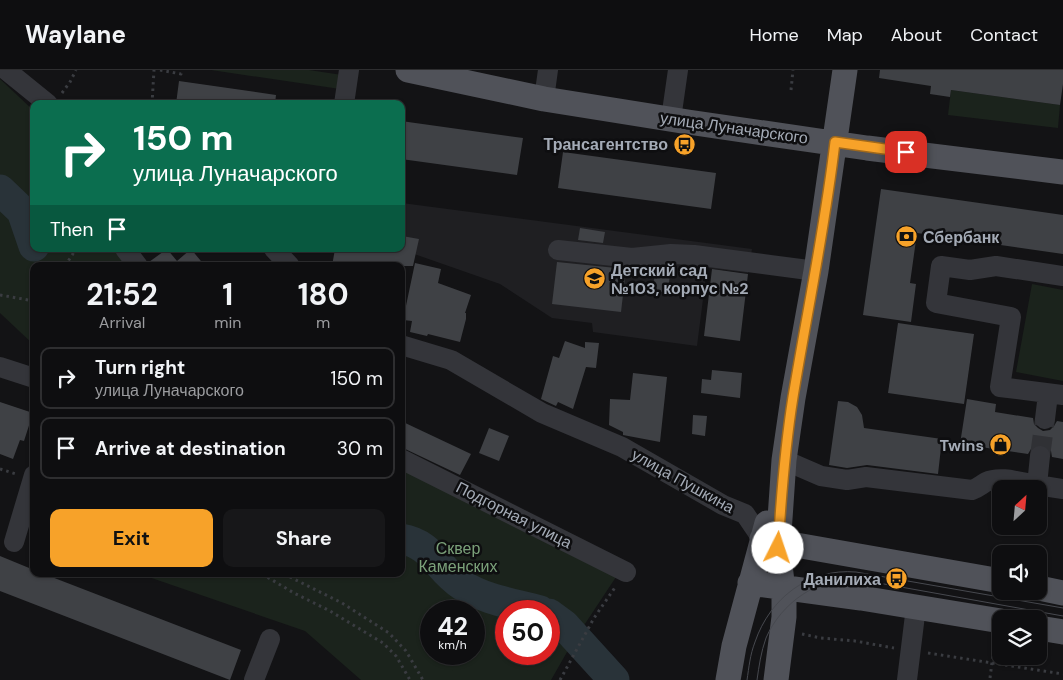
<!DOCTYPE html>
<html lang="en">
<head>
<meta charset="utf-8">
<style>
  :root { --surface:#0e0e10; --page:#171719; --text:#f1f3f6; --muted:#9b9c9f; --line:#2e2e30; --accent:#f7a229 }
  body { margin:0; font-family:"DM Sans",sans-serif; background:var(--page); color:var(--text); height:100vh; display:flex; flex-direction:column; font-size:19px; white-space:nowrap }
  * { box-sizing:border-box; margin:0 }
  p { font-size:16px; color:var(--muted) }
  .icon { flex:none; width:28px; height:28px; fill:none; stroke:currentColor; stroke-width:2; stroke-linecap:round; stroke-linejoin:round }
  .map { position:relative; flex:1; overflow:hidden }
  .sheet { position:absolute; left:30px; top:192px; width:375px; height:315px; display:flex; flex-direction:column; background:var(--surface); border-radius:10px; box-shadow:0 1px 4px #0004,0 0 0 1px var(--line) }
  .sheet>* { flex:none }
  .guide { position:absolute; left:30px; top:30px; width:375px; height:152px; border-radius:10px; box-shadow:0 1px 4px #0004,0 0 0 1px var(--line); background:#0b6e4f; color:#fff; overflow:hidden }
  .needle { width:32px; rotate:26deg }
  .fabs { position:absolute; left:992px; top:410px; display:grid; gap:10px }
  .fabs a { display:grid; place-items:center; width:55px; height:55px; border-radius:10px; background:var(--surface); box-shadow:0 1px 4px #0004,0 0 0 1px var(--line); font-size:25px }
  .speed { position:absolute; left:420px; top:530px; display:flex; gap:10px; font-size:25px; font-weight:700; text-align:center }
  .speed>* { display:grid; place-content:center; width:65px; height:65px; border-radius:50%; background:var(--surface); box-shadow:0 1px 4px #0004,0 0 0 1px var(--line); line-height:1 }
  .speed small { font-size:12px; font-weight:400 }
  .speed .limit { border:8px solid #d22; background:#fff; color:#111 }
  .pin { position:absolute; display:grid; place-items:center; width:42px; height:42px; color:#fff; margin:-21px; border-radius:10px; box-shadow:0 2px 8px #0006 }
  .me { position:absolute; width:55px; margin:-28px; rotate:4deg; stroke-linejoin:round; filter:drop-shadow(0 0 4px #0008) }
  .turn { display:flex; align-items:center; gap:18px; height:105px; padding:0 20px; font-size:22px }
  .turn .icon { width:65px; height:65px; stroke-width:2.5 }
  .turn b { display:block; font-size:35px; line-height:42px }
  .then { display:flex; align-items:center; height:48px; padding:0 20px; background:#0003; gap:10px; font-size:19px }
  .eta { display:flex; justify-content:space-evenly; align-items:center; height:85px; text-align:center }
  .eta b { font-size:30px; font-weight:700; line-height:35px }
  .action { display:flex; gap:10px; margin-top:auto; padding:10px 20px }
  .action a { flex:1; height:58px; border-radius:10px; background:var(--accent); color:#111; font-size:20px; font-weight:700; line-height:58px; text-align:center }
  .action a+a { background:var(--page); color:var(--text) }
  ul { padding:0; list-style:none }
  li { display:flex; align-items:center; gap:15px; height:62px; margin:0 10px 8px; padding:0 10px; border:2px solid var(--line); border-radius:10px }
  li div { flex:1 }
  li b { display:block; font-size:19px }
  li em { font-style:normal }
  header { display:flex; align-items:center; gap:30px; box-sizing:border-box; height:70px; padding:0 25px; background:var(--surface); border-bottom:1px solid var(--line) }
  header strong { font-size:24px }
  nav { display:flex; gap:28px; margin-inline-start:auto; font-size:18px }
  .map>svg:first-child { display:block }
</style>
</head>
<body>
<header>
<strong>Waylane</strong>
<nav><a>Home</a><a>Map</a><a>About</a><a>Contact</a></nav>
</header>
<div class="map">
<svg width="1063" height="610" viewBox="0 0 1063 610">
  <rect width="100%" height="100%" fill="#131315"/>
  <path fill="#1f1f22" d="M402 133 752 179 748 203 707 198 697 276 593 262 592 253 552 248 500 214 400 179Z"/>
  <path fill="#1b231c" fill-rule="evenodd" d="M211 0H309L342 5 340 19Z
    M0 9 34 41V179H118L130 196H34V275L0 243Z
    M951 20 1060 35 1058 58 948 45Z
    M1032 214 1063 220V311L1016 302Z
    M401 397 616 507 571 575 551 610H361L305 561 140 504H401ZM431 541H474V584H431ZM506 541H549V584H506Z"/>
  <g fill="none" stroke-linecap="round" stroke-linejoin="round">
    <path stroke="#293339" stroke-width="31" d="M0 120 22 141 34 176
      M401 469C433 474 437 499 462 515 485 530 515 534 540 541
      M549 544 564 555 614 610"/>
  </g>
  <path fill="#3f4145" d="M880 0H1063V14L1060 35 951 20 950 27 930 24 931 16 879 8Z
    M179 11 276 25 275 34H176Z
    M401 51 523 68 517 105 401 89Z
    M563 82 716 103 711 139 558 118Z
    M881 119 1063 145V184L917 163 910 213 916 214 911 252 863 245Z
    M580 158 605 162 603 173 578 170Z
    M402 166 419 169 413 196H332L335 179H401Z
    M167 179 177 191 191 179 205 196H150L149 192Z
    M557 192 626 199 621 242 552 234Z
    M415 193 441 199 438 213 471 225 465 243H466V249L460 272 428 264 427 266 410 262 412 251 403 250Z
    M712 199 748 204 740 271 704 266Z
    M655 201 670 203 668 223 653 221Z
    M898 253 974 264 964 334 888 323Z
    M565 271 585 278V272L599 273 596 298 586 297 573 339 558 332 556 336 541 329 553 286 559 288Z
    M712 300 742 303 740 328 701 323 702 309 711 310Z
    M633 303 667 307 660 372 623 365V362L609 355 610 329 630 330Z
    M967 329 996 334 995 342 1033 348 1034 354 1038 358 1043 361 1050 360 1054 356 1057 351 1063 352V389L1052 387 1051 381 1047 377 1042 374 1035 375 1031 379 1028 384 960 374Z
    M838 331 848 332 857 337 862 345 864 358 942 369 938 404 867 395 847 398 829 395Z
    M0 332 33 343 24 371 20 370 13 389 0 384Z
    M693 345 707 346 705 366 692 364Z
    M401 351 471 384 460 405 401 377Z
    M489 358 509 366 499 391 479 383Z
    M0 486 34 500V504H44L241 580 230 610 0 521Z"/>
  <g fill="none" stroke-linecap="round" stroke-linejoin="round">
    <path stroke="#303135" stroke-width="20" stroke-dasharray="20 10" stroke-linecap="butt" d="M1040 386 1045 349"/>
    <path stroke="#3a3c41" stroke-width="3" stroke-dasharray="2.5 4" stroke-linecap="butt" d="M160 0 181 4V0
      M791 20 793 0
      M62 23 70 12 76 0
      M152 34 154 0
      M65 196 76 179
      M0 225 34 231
      M0 399 16 404
      M262 504 294 523 330 541 383 573 396 586 410 610
      M284 504 342 533 389 563 406 581 423 610
      M802 564 821 568 855 571 894 578
      M928 583 1063 604
      M990 608 995 569
      M560 610 594 548 616 516"/>
    <path stroke="#34353a" stroke-width="20" d="M6 0 48 34
      M544 29 548 0
      M344 34 349 0
      M671 49 678 0
      M125 179 138 196
      M274 179 290 196
      M558 180 632 188 671 184 694 185 816 201
      M1063 206 996 196 970 200 941 196 936 233 1011 247 1000 317 1063 325
      M401 275 451 290 542 343 622 377 723 435 745 444 762 469
      M0 297 34 308
      M1045 349 1048 324
      M401 389 626 502
      M784 390 821 406 847 410 866 407 972 420C978 418 981 415 986 412 1001 405 1022 413 1037 415L1040 386
      M1037 415 1063 419
      M14 472 34 405
      M254 610 270 569
      M907 610 916 537"/>
    <path stroke="#505259" stroke-width="25" d="M408 0 544 29 688 52 867 78 1063 102
      M762 469 1001 511
      M750 513 861 528 1001 551
      M1039 518 1063 523
      M1039 558 1063 562
      M728 610 734 576 767 453
      M776 610 784 547V529L778 478 784 390 793 328 816 201 845 0"/>
    <path stroke="#47494f" stroke-width="1" d="M747 610C749 597 750 585 755 572 770 528 809 498 856 502L1063 538
      M757 610C759 596 761 582 766 568 781 533 818 507 856 509L1063 546"/>
  </g>
  <g fill="none" stroke-linecap="round" stroke-linejoin="round">
    <defs>
      <path id="route" d="M778 478C781 428 785 377 793 327 807 242 825 158 835 72L906 82"/>
    </defs>
    <use href="#route" stroke="#a1691b" stroke-width="12"/>
    <use href="#route" stroke="#f7a229" stroke-width="9"/>
  </g>
  <defs>
    <symbol id="bus-disc" viewBox="-11 -11 22 22"><circle r="9.5" fill="#f7a229" stroke="#0e0e10"/><path d="M-5-6H5V4H4V6H2V4H-2V6H-4V4H-5ZM-3.5-4V0h7V-4ZM-3.5 1.2v1.5H-2V1.2ZM2 1.2v1.5H3.5V1.2Z" fill="#111"/></symbol>
    <symbol id="bank-disc" viewBox="-11 -11 22 22"><circle r="9.5" fill="#f7a229" stroke="#0e0e10"/><path d="M-6-4H6V4H-6ZM0-2.3a2.3 2.3 0 1 0 0 4.6a2.3 2.3 0 1 0 0-4.6Z" fill="#111"/></symbol>
    <symbol id="school-disc" viewBox="-11 -11 22 22"><circle r="9.5" fill="#f7a229" stroke="#0e0e10"/><path d="M0-5L7-2L0 1L-7-2ZM-4 1L0 2.5L4 1V4Q0 6-4 4Z" fill="#111"/></symbol>
    <symbol id="shop-disc" viewBox="-11 -11 22 22"><circle r="9.5" fill="#f7a229" stroke="#0e0e10"/><path d="M-5-2.5h2.3a2.7 3.5 0 0 1 5.4 0H5L5.5 6h-11ZM-1.5-2.5h3a1.5 2.3 0 0 0-3 0Z" fill="#111"/></symbol>
  </defs>
  <g fill-rule="evenodd">
    <use href="#bus-disc" x="672" y="62" width="25" height="25"/>
    <use href="#bank-disc" x="894" y="154" width="25" height="25"/>
    <use href="#school-disc" x="582" y="196" width="25" height="25"/>
    <use href="#shop-disc" x="988" y="362" width="25" height="25"/>
    <use href="#bus-disc" x="884" y="496" width="25" height="25"/>
  </g>
  <g text-anchor="middle" dominant-baseline="central" stroke-width="5" stroke-linejoin="round" paint-order="stroke">
    <g font-size="16" fill="#a4abb6" stroke="#0e0e10">
      <text transform="translate(734 58) rotate(8)">улица Луначарского</text>
      <text transform="translate(683 411) rotate(29)">улица Пушкина</text>
      <text transform="translate(514 445) rotate(27)">Подгорная улица</text>
    </g>
    <g font-size="16" font-weight="bold" fill="#a4abb6" stroke="#0e0e10" text-anchor="end">
      <text x="668" y="74">Трансагентство</text>
      <text x="923" y="167" text-anchor="start">Сбербанк</text>
      <text x="611" y="200" text-anchor="start">Детский сад<tspan x="611" dy="18">№103, корпус №2</tspan></text>
      <text x="984" y="375">Twins</text>
      <text x="881" y="509">Данилиха</text>
    </g>
    <g font-size="16" fill="#7ba17a" stroke="#0e0e10">
      <text x="458" y="478">Сквер<tspan x="458" dy="18">Каменских</tspan></text>
    </g>
  </g>
</svg>
<div class="fabs">
<a><svg class="needle" viewBox="-14 -14 28 28"><path d="M0-13l5 13h-10z" fill="#e53935"/><path d="M0 13l5-13h-10z" fill="#9b9c9f"/></svg></a>
<a><svg class="icon" aria-label="sound" viewBox="0 0 24 24"><path d="M4 9h4l5-4v14l-5-4H4zM17 9q2 3 0 6"/></svg></a>
<a><svg class="icon" aria-label="layers" viewBox="0 0 24 24"><path d="M12 4l9 5-9 5-9-5zM3 14l9 5 9-5"/></svg></a>
</div>
<div class="speed"><div>42<small>km/h</small></div><div class="limit">50</div></div>
<div class="pin" style="left:906px;top:82px;background:#d93025"><svg class="icon" aria-label="arrive" viewBox="0 0 24 24"><path d="M6 21V4h12l-3 4 3 4H6"/></svg></div>
<svg class="me" style="left:778px;top:478px" viewBox="-20 -20 40 40"><circle r="19" fill="#fff"/><path d="M0-13L10 11 0 6-10 11z" fill="#f7a229"/></svg>
<div class="guide">
<div class="turn"><svg class="icon" aria-label="right" viewBox="0 0 24 24"><path d="M7 20v-9h11M14 6l5 5-5 5"/></svg><div><b>150 m</b>улица Луначарского</div></div>
<div class="then">Then<svg class="icon" aria-label="arrive" viewBox="0 0 24 24"><path d="M6 21V4h12l-3 4 3 4H6"/></svg></div>
</div>
<section class="sheet">
<div class="eta">
<div><b>21:52</b><p>Arrival</p></div>
<div><b>1</b><p>min</p></div>
<div><b>180</b><p>m</p></div>
</div>
<ul>
<li><svg class="icon" aria-label="right" viewBox="0 0 24 24"><path d="M7 20v-9h11M14 6l5 5-5 5"/></svg><div><b>Turn right</b><p>улица Луначарского</p></div><em>150 m</em></li>
<li><svg class="icon" aria-label="arrive" viewBox="0 0 24 24"><path d="M6 21V4h12l-3 4 3 4H6"/></svg><div><b>Arrive at destination</b></div><em>30 m</em></li>
</ul>
<div class="action"><a>Exit</a><a>Share</a></div>
</section>
</div>
</body>
</html>
